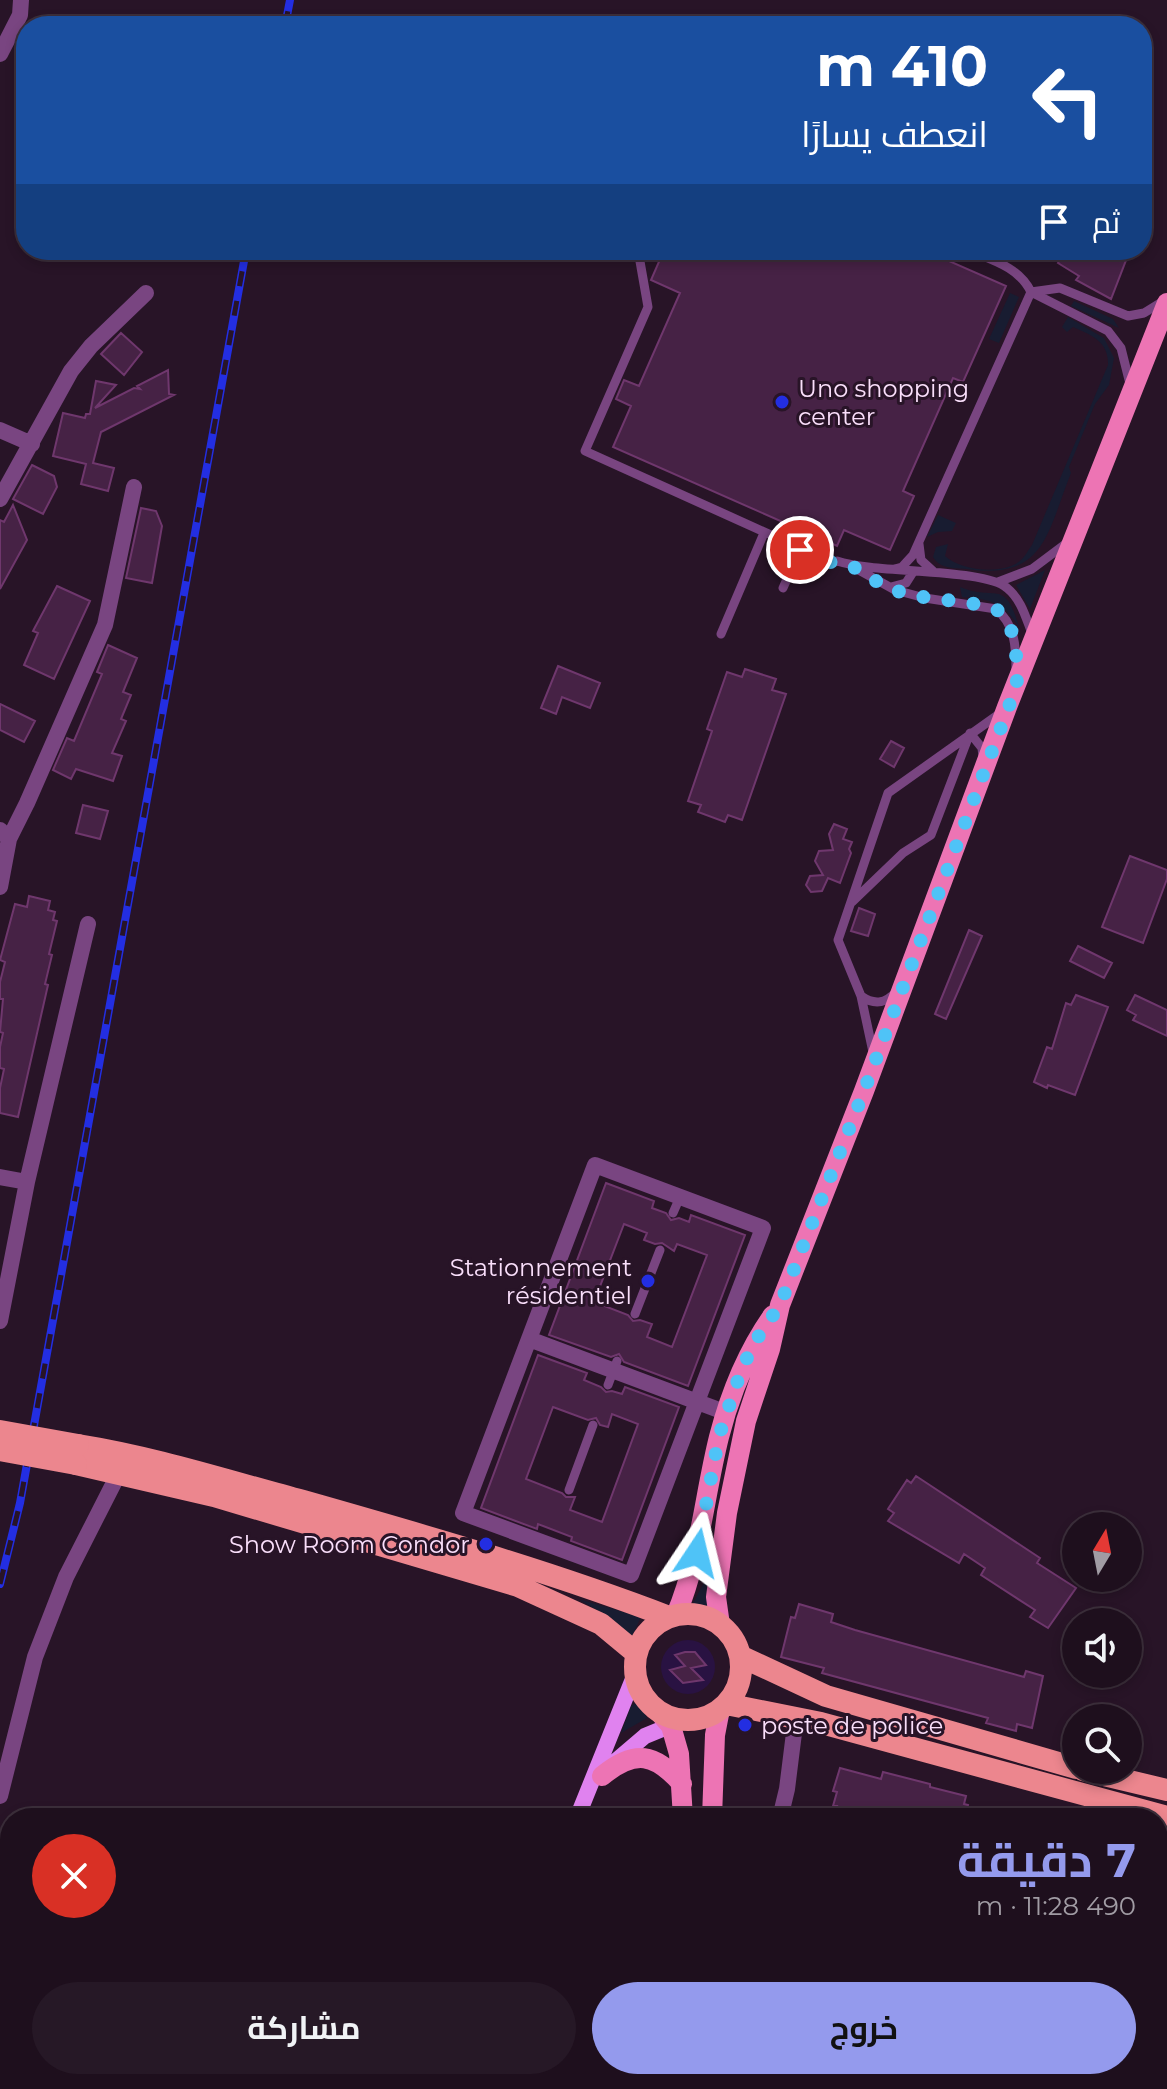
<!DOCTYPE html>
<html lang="ar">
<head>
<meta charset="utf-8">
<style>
  :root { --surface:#1e0f1d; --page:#261826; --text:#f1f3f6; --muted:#a19ca4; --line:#3c2f3b; --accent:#949aed }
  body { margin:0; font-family:Montserrat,Cairo,sans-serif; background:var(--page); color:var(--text); direction:rtl; height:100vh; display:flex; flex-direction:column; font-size:30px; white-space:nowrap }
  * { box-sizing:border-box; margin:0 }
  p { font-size:26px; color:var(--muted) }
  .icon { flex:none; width:44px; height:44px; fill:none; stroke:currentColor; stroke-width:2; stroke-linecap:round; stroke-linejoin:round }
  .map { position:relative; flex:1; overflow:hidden; direction:ltr }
  .details { position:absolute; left:0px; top:1808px; width:1168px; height:282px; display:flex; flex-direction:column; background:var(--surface); border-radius:32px 32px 0 0; box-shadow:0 4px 12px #0003,0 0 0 2px var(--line); direction:rtl }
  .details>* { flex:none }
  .guide { position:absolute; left:16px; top:16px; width:1136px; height:244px; border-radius:32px; box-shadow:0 4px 12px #0003,0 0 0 2px var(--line); direction:rtl; background:#1a4fa0; color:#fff; overflow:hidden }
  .needle { width:52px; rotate:10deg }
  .controls { position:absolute; left:1062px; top:1512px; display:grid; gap:16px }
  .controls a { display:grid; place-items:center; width:80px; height:80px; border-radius:50%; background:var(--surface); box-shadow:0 4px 12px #0003,0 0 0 2px var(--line); font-size:40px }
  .pin { position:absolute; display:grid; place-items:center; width:68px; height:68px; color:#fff; margin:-34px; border:4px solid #fff; border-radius:50%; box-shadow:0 2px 8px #0007 }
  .me { position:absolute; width:88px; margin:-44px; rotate:10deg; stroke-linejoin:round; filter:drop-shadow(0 0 6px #0008) }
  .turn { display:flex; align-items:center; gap:28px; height:168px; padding:0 32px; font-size:36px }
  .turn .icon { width:104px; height:104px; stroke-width:2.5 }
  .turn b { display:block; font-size:56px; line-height:68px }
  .then { display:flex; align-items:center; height:76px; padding:0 32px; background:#0003; gap:16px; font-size:30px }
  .round { display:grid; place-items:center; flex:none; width:84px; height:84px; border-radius:42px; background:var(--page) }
  .head { display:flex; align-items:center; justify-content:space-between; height:136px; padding:0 32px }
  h1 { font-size:48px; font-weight:700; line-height:60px; color:var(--accent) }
  .cta { display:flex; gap:16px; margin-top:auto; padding:16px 32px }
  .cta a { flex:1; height:92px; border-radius:48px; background:var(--accent); color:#111; font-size:32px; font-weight:700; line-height:92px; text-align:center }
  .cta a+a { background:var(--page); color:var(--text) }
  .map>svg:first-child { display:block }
</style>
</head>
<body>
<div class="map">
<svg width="1167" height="2089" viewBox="0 0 1167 2089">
  <rect width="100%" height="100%" fill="#281427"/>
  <path fill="#181c31" d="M1010 293 1019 297 999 343 989 339Z
    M1074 301 1113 319 1119 328 1071 306Z
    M1068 317 1104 338 1114 358 1109 385 1095 404 1069 467 1071 473C1047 533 1045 581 966 569 954 568 940 569 933 557L936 547 948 544 945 556C961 571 1002 575 1020 561 1025 557 1028 550 1032 545L1108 365C1109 342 1092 335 1073 327L1067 332 1062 327Z
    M938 515 956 523 952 531 938 532 927 537Z
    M1045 570 1030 609 1016 585Z
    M960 587C996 602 1005 577 1019 627 1002 601 992 600 962 597Z
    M707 1577 710 1611 691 1607Z
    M578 1599 641 1617 631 1638 611 1618Z
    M638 1702 647 1718 621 1733 631 1706Z"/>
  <path fill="#291242" d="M661 1667a27 27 0 1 1 54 0a27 27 0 1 1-54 0Z"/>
  <path fill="#462245" stroke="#6f376d" stroke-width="2" fill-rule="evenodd" d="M672 250H924L1006 286 963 382 953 378 903 491 914 496 890 550 844 530 837 546 613 447 631 406 616 399 624 380 639 386 680 293 651 280 661 257 668 260Z
    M1066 250H1078L1089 257 1093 250H1130L1111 299 1076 280 1079 276 1058 263Z
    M121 333 142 352 124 375 101 354Z
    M168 370 169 394 174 395 101 432 93 463 114 468 108 491 81 484 86 464 53 456 63 413 85 418 86 414H90L96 381 116 385 95 408 134 388 140 389 137 386Z
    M32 465 54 476 57 487 43 514 13 499Z
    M13 505 27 540 0 589V520L4 522Z
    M141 508 156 511 162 526 152 583 126 578Z
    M57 586 90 601 54 679 24 665 38 633 33 631Z
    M108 645 137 658 123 692 131 695 121 719 126 721 112 753 122 756 113 781 76 769 71 779 53 770 67 738 74 741 102 674 97 672Z
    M558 666 600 683 590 708 562 697 556 714 541 708Z
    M745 669 776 679 772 690 786 694 742 820 728 815 725 822 698 812 701 805 688 801 712 731 707 729 727 672 742 677Z
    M0 704 35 721 24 742 0 730Z
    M891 741 904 748 894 767 880 759Z
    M83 805 108 811 100 839 76 833Z
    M834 824 847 829 843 839 852 842 849 849 851 853 840 883 828 878 822 891 811 892 806 885 810 876 823 875 815 861 819 851 833 850 829 834Z
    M1130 856 1167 870V879L1143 943 1102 927Z
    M29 896 50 901 48 910 55 912 53 920 57 921 49 954 52 955 45 984 48 985 18 1117 0 1113V1088L4 1069 0 1068V1047L3 1033 0 1032 3 999H0V982L5 962 0 960 15 904 27 907Z
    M859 908 875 914 868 936 851 931Z
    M969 930 982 936 946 1019 935 1014Z
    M1078 946 1112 963 1104 978 1070 961Z
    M1076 995 1108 1007 1075 1095 1048 1085 1047 1088 1034 1082 1047 1047 1052 1049 1066 1003 1071 1005Z
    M1135 995 1167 1010V1036L1133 1020 1136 1015 1127 1010Z
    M606 1183 654 1201 652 1208 666 1213 671 1220 679 1218 689 1222 691 1215 745 1235 688 1386 624 1362 619 1354 611 1357 549 1335ZM624 1224 647 1233 644 1240 655 1244 662 1243 674 1251 677 1244 707 1255 672 1347 647 1337 652 1324 640 1320 633 1321 628 1315 594 1302Z
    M538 1355 587 1373 584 1380 601 1387 606 1392 612 1391 622 1394 625 1387 679 1407 622 1560 571 1541 572 1537 538 1524 537 1529 481 1508ZM553 1407 588 1420 596 1418 600 1425 608 1427 612 1414 638 1424 602 1522 570 1510 575 1497H566L562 1493 526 1479Z
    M916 1476 1040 1558 1037 1563 1076 1588 1048 1628 1030 1617 1035 1610 981 1575 985 1568 964 1554 959 1563 888 1521 894 1513 888 1509 907 1480 911 1483Z
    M799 1604 833 1614 831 1622 855 1630 1024 1677 1026 1671 1043 1676 1032 1728 1017 1724 1016 1731 986 1723 988 1718 822 1673 824 1668 781 1657 791 1617 795 1618Z
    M685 1652H695L706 1665 691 1668 703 1680 683 1683 670 1670 685 1666 675 1655Z
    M840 1768 881 1779 883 1772 930 1784V1787L966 1796 964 1804 968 1805 965 1818H834L837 1806H833L837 1792 833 1791Z"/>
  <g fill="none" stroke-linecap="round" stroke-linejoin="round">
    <path stroke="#794581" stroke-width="9" d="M638 250 648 307 585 451 833 563 837 561C876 574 984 568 1007 588 1022 600 1026 619 1033 636
      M1031 292 1108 331 1121 348 1130 384
      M1031 292 1060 288 1128 316 1144 313 1165 300
      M919 544 921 560 933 571
      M857 569 895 590 925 598 996 609C1015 624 1016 647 1016 669
      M895 569 902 567 913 555 1031 292C1019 267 992 260 968 250
      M998 582 1032 569 1068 542
      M891 587 906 583 913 572
      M783 588 800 550
      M721 634 764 533
      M852 902 903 853 931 835 970 733 982 748 983 757
      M861 996C874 1005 885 1004 896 992
      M873 1052 861 996 838 940 888 793 1002 712
      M673 1213 680 1197
      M635 1314 660 1250
      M608 1385 617 1361
      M569 1490 593 1425"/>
    <path stroke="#794581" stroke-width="16" d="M0 54 20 15 21 0
      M0 430 32 444
      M0 499 71 371 91 346 146 293
      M0 830 9 839 0 887
      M9 839 27 803 105 625 134 487
      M595 1165 763 1228 631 1575 463 1513Z
      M0 1177 27 1182
      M0 1321 27 1182 88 924
      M529 1339 727 1413
      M0 1796 35 1657 66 1577 123 1465
      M780 1818 787 1789 796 1717
      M1158 2071 1167 2073
      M823 2080 825 2089
      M1074 2080 1075 2089
      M1126 2080 1157 2089
      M934 2089 964 2080"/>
    <path stroke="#e082ef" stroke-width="16" d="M611 1765 645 1736 684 1720
      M577 1818 635 1674
      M470 2089 473 2080"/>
    <path stroke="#ed74b4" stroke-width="20" d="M676 1615C700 1558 704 1497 719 1437 730 1394 747 1352 773 1315
      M720 1625 716 1597 727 1513 746 1421 770 1349 780 1305 864 1091 1007 707 1167 303
      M658 1711 671 1726 679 1754 683 1818
      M602 1776C635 1749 655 1753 682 1784
      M712 1818 715 1735 720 1709
      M723 2080 725 2089
      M749 2080 751 2089"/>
    <path stroke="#ec868e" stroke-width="22" d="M78 1445C154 1457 228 1481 303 1501 426 1536 549 1571 669 1617
      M76 1464 214 1496 518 1586 601 1624 636 1653
      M635 1667a53 53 0 1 1 106 0a53 53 0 1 1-106 0Z
      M740 1656 826 1696 1076 1768
      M726 1704 821 1723 1167 1817
      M1083 1770 1167 1790"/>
    <defs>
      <path id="rail" d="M285 26 290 0
        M0 1584 20 1503 246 250"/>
    </defs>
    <use href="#rail" stroke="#232ee2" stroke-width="8"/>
    <use href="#rail" stroke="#281427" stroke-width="5" stroke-dasharray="15" stroke-linecap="butt"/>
    <path stroke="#ec868e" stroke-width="22" d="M0 1431 78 1445
      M0 1450 76 1464"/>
  </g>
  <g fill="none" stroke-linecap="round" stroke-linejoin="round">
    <path stroke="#4fc3f7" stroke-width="14" stroke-dasharray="0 25.2" d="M697 1553 719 1436 741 1371 754 1343 780 1305 864 1091 1017 685C1016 658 1019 628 996 609 961 598 923 602 889 588 871 581 853 560 833 563L800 550"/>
  </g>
  <g fill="#232ee2" stroke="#281427" stroke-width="3">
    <circle cx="782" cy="402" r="8"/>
    <circle cx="648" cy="1281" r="8"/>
    <circle cx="486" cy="1544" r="8"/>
    <circle cx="745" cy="1725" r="8"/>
  </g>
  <g text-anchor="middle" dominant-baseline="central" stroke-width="6" stroke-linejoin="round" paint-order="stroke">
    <g font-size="24" fill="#fadffb" stroke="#281427" text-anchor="start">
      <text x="798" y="388">Uno shopping<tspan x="798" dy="28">center</tspan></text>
      <text x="632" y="1267" text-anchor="end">Stationnement<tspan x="632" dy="28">résidentiel</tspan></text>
      <text x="470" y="1544" text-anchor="end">Show Room Condor</text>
      <text x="761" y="1725">poste de police</text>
    </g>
  </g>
</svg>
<div class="controls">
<a><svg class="needle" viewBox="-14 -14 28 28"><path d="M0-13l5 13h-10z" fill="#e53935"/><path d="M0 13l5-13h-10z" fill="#a19ca4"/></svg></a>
<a><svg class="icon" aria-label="sound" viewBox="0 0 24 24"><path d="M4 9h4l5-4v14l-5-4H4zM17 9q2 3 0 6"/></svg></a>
<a><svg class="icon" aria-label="search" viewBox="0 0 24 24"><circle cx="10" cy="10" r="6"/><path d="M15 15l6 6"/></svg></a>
</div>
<div class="pin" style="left:800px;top:550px;background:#d93025"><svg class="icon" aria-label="arrive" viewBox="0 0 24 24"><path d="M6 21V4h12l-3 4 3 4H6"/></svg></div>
<svg class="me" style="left:697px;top:1553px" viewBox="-20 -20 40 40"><path d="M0-17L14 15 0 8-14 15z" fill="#4fc3f7" stroke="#fff" stroke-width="4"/></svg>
<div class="guide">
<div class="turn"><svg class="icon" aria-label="left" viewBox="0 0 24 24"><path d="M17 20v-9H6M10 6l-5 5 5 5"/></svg><div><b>410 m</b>انعطف يسارًا</div></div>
<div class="then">ثم<svg class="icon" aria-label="arrive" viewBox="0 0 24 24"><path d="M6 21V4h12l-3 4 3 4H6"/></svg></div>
</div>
<section class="details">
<div class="head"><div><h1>7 دقيقة</h1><p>490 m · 11:28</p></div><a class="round" style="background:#d93025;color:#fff"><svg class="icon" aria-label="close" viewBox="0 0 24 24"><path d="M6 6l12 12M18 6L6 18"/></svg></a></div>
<div class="cta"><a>خروج</a><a>مشاركة</a></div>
</section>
</div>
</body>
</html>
